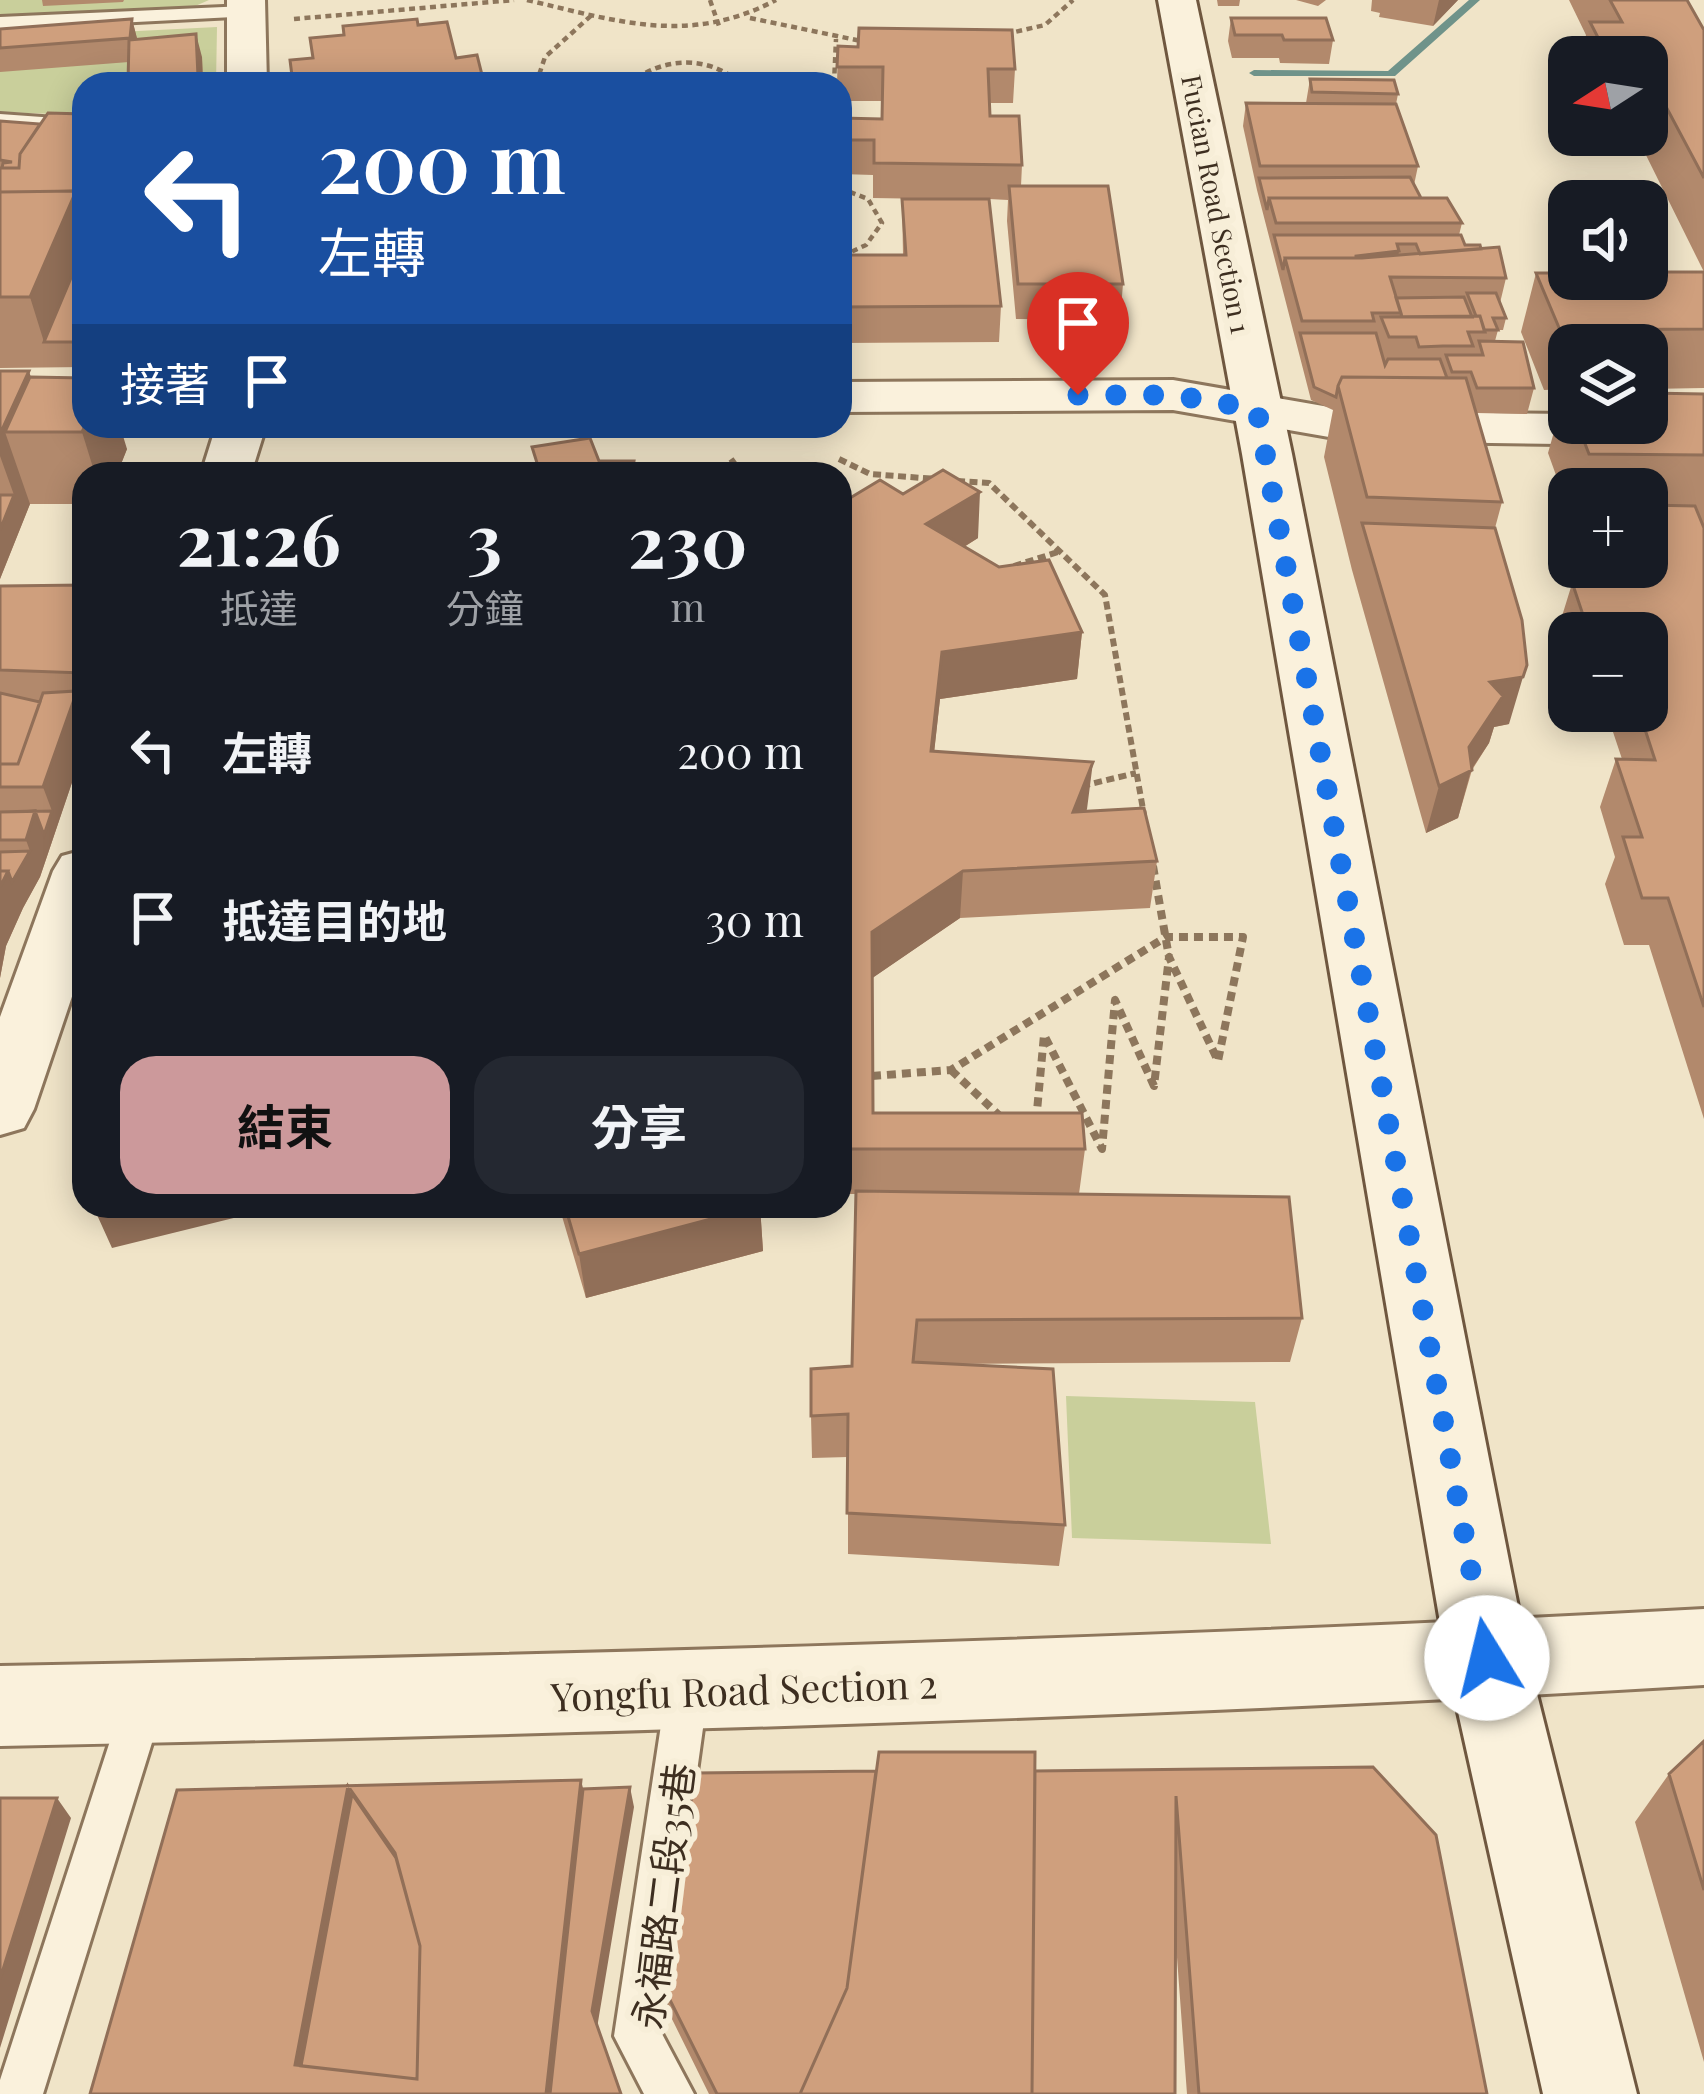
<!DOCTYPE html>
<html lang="zh-TW">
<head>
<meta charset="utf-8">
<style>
  :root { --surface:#171b24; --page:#242831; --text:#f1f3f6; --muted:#9ea1a6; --accent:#cc999b }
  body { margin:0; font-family:"Playfair Display","Noto Sans TC",serif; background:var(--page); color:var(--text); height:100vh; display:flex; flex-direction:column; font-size:45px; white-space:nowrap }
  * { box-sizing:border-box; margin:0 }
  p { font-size:39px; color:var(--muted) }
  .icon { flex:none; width:66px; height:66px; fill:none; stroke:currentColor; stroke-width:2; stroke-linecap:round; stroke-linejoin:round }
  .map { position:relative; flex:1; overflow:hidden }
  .drawer { position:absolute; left:72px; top:462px; width:780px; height:756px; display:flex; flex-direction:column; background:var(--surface); border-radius:36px; box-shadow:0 6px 30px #0003 }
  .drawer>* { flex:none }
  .top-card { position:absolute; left:72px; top:72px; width:780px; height:366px; border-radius:36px; box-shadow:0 6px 30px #0003; background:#1a4fa0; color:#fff; overflow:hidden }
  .needle { width:78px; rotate:258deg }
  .fabs { position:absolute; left:1548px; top:36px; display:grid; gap:24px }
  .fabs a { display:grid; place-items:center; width:120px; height:120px; border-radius:24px; background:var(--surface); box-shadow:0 6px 30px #0003; font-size:60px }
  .pin { position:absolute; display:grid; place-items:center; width:102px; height:102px; color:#fff; margin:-123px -51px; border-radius:50% 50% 50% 0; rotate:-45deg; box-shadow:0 0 12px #0007 }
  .pin .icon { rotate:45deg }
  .me { position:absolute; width:132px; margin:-66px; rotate:351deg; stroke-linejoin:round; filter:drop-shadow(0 0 9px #0008) }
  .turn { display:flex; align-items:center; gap:42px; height:252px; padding:0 48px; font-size:54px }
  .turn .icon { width:156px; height:156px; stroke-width:2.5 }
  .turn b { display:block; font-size:84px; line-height:102px }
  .then { display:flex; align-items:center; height:114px; padding:0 48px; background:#0003; gap:24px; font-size:45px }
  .eta { display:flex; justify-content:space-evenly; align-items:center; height:204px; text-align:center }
  .eta b { font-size:72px; font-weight:700; line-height:84px }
  .button { display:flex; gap:24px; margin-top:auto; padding:24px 48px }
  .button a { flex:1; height:138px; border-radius:36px; background:var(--accent); color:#111; font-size:48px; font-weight:700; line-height:138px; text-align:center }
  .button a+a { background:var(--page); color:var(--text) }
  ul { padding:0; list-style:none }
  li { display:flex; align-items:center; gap:36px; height:168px; padding:0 48px }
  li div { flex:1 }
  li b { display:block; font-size:45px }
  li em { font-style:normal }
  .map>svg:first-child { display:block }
</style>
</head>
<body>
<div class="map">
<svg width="1704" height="2094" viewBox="0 0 1704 2094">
  <rect width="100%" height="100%" fill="#f0e4c8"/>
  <path fill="#c9cf9b" d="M0 0H209L193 7 0 16Z
    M217 27 216 84H84V115L0 112V38Z
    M1066 1396 1255 1402 1271 1544 1072 1538Z"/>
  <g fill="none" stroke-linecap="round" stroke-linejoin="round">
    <path fill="#6f938a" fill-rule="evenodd" d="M1469 0H1480L1395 76H1254L1249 73 1254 70 1388 71Z"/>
    <defs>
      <path id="service" d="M246 6 256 12 253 16 0 29V17Z
        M0 114 84 120V132L0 126Z
        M687 1672 702 1678 708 1692 661 2032 694 2094H644L614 2036 666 1692 672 1678Z
        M143 1684 158 1690 164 1704 43 2094H0V2080L122 1704 128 1690Z"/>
      <path id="minor" d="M227 0H265L267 84H227Z
        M216 426H266L251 474H201Z
        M84 850V961L34 1109 24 1128 0 1135V1017L53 871 62 856Z"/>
      <path id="tertiary" d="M1173 380 1352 411 1569 414V423H1647V415L1704 416V446L1352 441 1173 410 840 412V382Z
        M1704 1609V1685C1136 1719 569 1734 0 1746V1666C568 1655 1136 1640 1704 1609Z"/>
      <path id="secondary" d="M1158 0H1196L1292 454 1528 1658 1637 2094H1543L1446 1658 1242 454Z"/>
    </defs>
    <use href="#service" stroke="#8d765c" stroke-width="6"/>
    <use href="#minor" stroke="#8d765c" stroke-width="6"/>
    <use href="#tertiary" stroke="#8d765c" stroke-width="6"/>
    <use href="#secondary" stroke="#6f573f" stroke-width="6"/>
    <path stroke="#8d765c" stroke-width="4.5" stroke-dasharray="6 4.5" stroke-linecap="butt" d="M527 0C617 21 689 46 776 0
      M710 0 719 26
      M750 18 866 42
      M294 19 514 0
      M1006 34 1045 25 1073 0
      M536 84 545 57 593 14
      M628 84C662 57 708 54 741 84
      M834 84 836 39
      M840 188 868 199 882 223 866 245 840 257"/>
    <path stroke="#8d765c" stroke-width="6" stroke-dasharray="8 4.5" stroke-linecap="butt" d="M731 459 742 474
      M839 459 870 474 936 479
      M957 481 989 483 1105 595 1144 815
      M1014 566 1058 552
      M1082 786 1136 773"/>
    <path stroke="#8d765c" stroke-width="8" stroke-dasharray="9 6" stroke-linecap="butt" d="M1153 866 1169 957
      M951 1070 1002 1118
      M872 1076 951 1070 1166 937H1243L1218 1061 1169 957 1154 1086 1115 1000 1102 1149 1044 1035 1036 1122"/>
    <use href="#service" fill="#faf1dc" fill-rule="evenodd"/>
    <use href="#minor" fill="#faf1dc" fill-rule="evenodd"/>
    <use href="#tertiary" fill="#faf1dc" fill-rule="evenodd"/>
    <use href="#secondary" fill="#faf1dc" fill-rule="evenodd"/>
  </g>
  <path fill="#b2896c" d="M42 0H124L123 2 43 6Z
    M1217 0H1240L1239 6H1218Z
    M1296 0H1326L1318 6Z
    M1372 0H1458L1433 26 1379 17 1380 13 1371 11Z
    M1569 0H1687L1704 30V388L1647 389V345H1569V389L1544 390 1521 332 1536 273 1704 272 1636 135H1647V57H1581L1586 35Z
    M1231 18 1333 40 1329 64 1280 63 1279 58H1232L1228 41Z
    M132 19 137 39 202 57 203 84H128L129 62 0 72V29Z
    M838 46 1015 69 1013 103H990V116L1022 165 1021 186 1123 284 1120 320 1016 319 1007 221 1008 200 989 199 1001 306 999 342 840 343V255H903L902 199H933L873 198V175L841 174V118L882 119V101H840V84H837Z
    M1310 79 1398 94 1396 104 1418 166 1414 185 1421 198 1462 223 1459 235 1465 245 1481 249 1506 278 1500 303 1506 318 1503 330H1498L1495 341 1534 388 1527 414 1476 413 1502 502 1495 528 1509 724 1494 727 1489 743 1472 770 1458 818 1426 833 1352 570 1324 457 1333 410 1311 400 1257 190 1243 126 1246 103H1306Z
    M84 114V367L0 368V121L40 124Z
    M0 371 31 377 127 449 117 474H84V504H30L0 579Z
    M1565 393H1569V423H1647L1704 394V1119L1649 945H1624L1605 884 1615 857 1600 807 1616 759H1622L1606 711H1647V633H1569V665L1558 629 1571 587 1559 551 1569 518V567H1647V489H1569V511L1548 453Z
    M840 504 978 538 964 547 1082 632 1077 679 940 699 934 752 1086 811 1157 861 1150 908 960 918 872 978 873 1113 1085 1149 1079 1194 1302 1318 1290 1362 948 1364 1065 1525 1059 1566 848 1554V1457L812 1458 811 1416 852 1366 856 1194H840Z
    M84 585V747L40 877 23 908 6 946 0 978V586Z
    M559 1206H760L763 1251 586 1298Z
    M1704 1741V2062L1635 1822 1669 1774Z
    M1373 1767 1487 2094H1187L1175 1930V2094H709L670 2015 665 1990 1035 1771Z"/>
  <path fill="#916f58" d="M1439 0H1458L1433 26Z
    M132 19 138 42 136 61 130 38Z
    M196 34 202 57 203 84H200L198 76Z
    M482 75 483 84H458L457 77Z
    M76 191 84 219V289L44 342 30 297Z
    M1399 251 1397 264 1353 269 1356 256Z
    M29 371 48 432H5L30 504 0 579V530L14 495 0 456V434Z
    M85 426H120L127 449 117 474H95L82 432Z
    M980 492 978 538 925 571 926 524Z
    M1082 632 1077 679 940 699 929 799 931 751 942 652Z
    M1523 677 1509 724 1494 727 1489 743 1471 770 1458 818 1426 833 1439 786 1490 682Z
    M77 691 84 711V747L40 877 23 908 6 946 0 978V887L8 871 30 851 26 840 35 811H52L43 787Z
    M1093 762 1087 809 1068 859 1073 812Z
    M963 871 960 918 871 979 872 932Z
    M93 1206H282L112 1248Z
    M312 1206H359L315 1217Z
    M760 1206 763 1251 586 1298 579 1254Z
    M581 1780 588 1809 557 2094H546Z
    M348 1786 361 1814 313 2074 295 2065Z
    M630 1787 634 1807 597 2028 592 2011Z
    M57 1798 71 1818 0 2048V1979Z"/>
  <path fill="#cf9f7d" stroke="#916f58" stroke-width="3" fill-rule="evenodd" d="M1610 0H1687L1704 30V178L1647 71V57H1608L1590 22H1622Z
    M1231 18H1326L1333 40H1284L1282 35H1235Z
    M132 19 130 38 0 48V29Z
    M417 19 418 25 447 22 456 58 477 55 482 75 457 77 459 84H293L290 60 313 58 310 38 344 35 343 26Z
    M859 28 1012 30 1015 69H988L990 116H1019L1022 165 874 163V140H840L841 118 882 119 883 67H837L838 46 858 47Z
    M196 34 198 76 128 82 129 40Z
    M1310 79 1394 80 1398 94 1312 92Z
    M1246 103 1396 104 1418 166H1260Z
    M48 113 84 114V214L76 191 0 192V168H19L20 154Z
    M0 121 40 124 20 154 19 168H2L3 163 12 162 0 160Z
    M1410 177 1421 198H1269L1267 210 1259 178Z
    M1009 186H1108L1123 284H1018Z
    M76 191 30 297H0V192Z
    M1269 198H1447L1462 223H1276Z
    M902 199H989L1001 306 840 307V255H906Z
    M1274 235H1461L1465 245H1480L1481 249 1420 254 1416 244H1397L1399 251 1356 256V258H1285L1283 270Z
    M84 247V342H44Z
    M1499 247 1506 278 1390 277 1401 313H1372L1374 321H1302L1285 258H1362Z
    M1647 272H1704V329L1560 330 1536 273H1569V279H1647Z
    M1467 293H1496L1506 318H1493L1498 330H1484L1480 316H1476Z
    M1464 297 1472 317H1402L1396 298Z
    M1480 316 1485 332H1468L1473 346H1443L1419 347 1416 337H1389L1381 317Z
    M1300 333H1376L1385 365 1388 359H1440L1447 378 1342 377 1338 386 1336 397 1314 387Z
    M1479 341 1523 342 1534 388H1477L1471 372H1452L1446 355H1483Z
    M0 371H29L0 434Z
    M30 377 84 378 85 426 82 432H5Z
    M1342 377 1466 378 1502 502 1367 497 1338 386Z
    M1647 393 1704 394V455L1589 454 1577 423H1647Z
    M590 438 599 461H634L632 474H508L510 466H538L532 447Z
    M943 470 980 492 926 524 999 567 1049 560 1082 632 942 652 931 751 1093 762 1073 812 1144 808 1157 861 963 871 872 932 873 1113H1082L1085 1149H840V504L880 480 903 494Z
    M0 495H14L0 530Z
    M1647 505 1695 506 1704 528V1007L1668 898H1642L1623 837H1642L1616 759 1655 760 1639 711H1647V633H1589L1572 582H1600L1594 567H1647Z
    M1362 523 1495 528 1522 620 1527 665 1523 677 1490 682 1503 696 1469 747 1472 770 1439 786Z
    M84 585 83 673 0 670V586Z
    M77 691 43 787H0V764H18L43 693Z
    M0 693 40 702 18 764H0Z
    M35 811 26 840H0V812Z
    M35 811 0 812 52 811 44 835Z
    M30 851 12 882 8 871H0V852Z
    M0 871H8L0 887Z
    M84 1055V1138L76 1074Z
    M856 1191 1289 1197 1302 1318 917 1320 913 1362 1053 1369 1065 1525 847 1513 848 1414 811 1416V1369L852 1366Z
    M565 1206H760L579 1254Z
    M1704 1741V1890L1669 1774Z
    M879 1752H1035L1032 2094H800L847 1988Z
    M1373 1767 1436 1835 1487 2094H1199L1176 1796 1175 2094H1032L1035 1771Z
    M876 1771 847 1988 800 2094H717L665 1990 695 1773Z
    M581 1780 546 2094H90L177 1790ZM348 1786 395 1853 420 1946 417 2079 295 2065Z
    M630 1787 592 2011 621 2094H550L583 1789Z
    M352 1794 396 1858 420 1946 417 2079 301 2066Z
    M0 1798H57L0 1979Z"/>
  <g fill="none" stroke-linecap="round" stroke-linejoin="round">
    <path stroke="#1a73e8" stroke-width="21" stroke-dasharray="0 37.8" d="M1078 395H1173L1257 409 1487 1658"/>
  </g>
  <g text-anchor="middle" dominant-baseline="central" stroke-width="12" stroke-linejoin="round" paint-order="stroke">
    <g font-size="27" fill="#3d2e20" stroke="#f7eed8">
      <text transform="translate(1217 204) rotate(79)">Fucian Road Section 1</text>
    </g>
    <g font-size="39" fill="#3d2e20" stroke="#f7eed8">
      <text transform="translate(744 1689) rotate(-2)">Yongfu Road Section 2</text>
      <text transform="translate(662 1896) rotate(-83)">永福路二段35巷</text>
    </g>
  </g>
</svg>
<div class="fabs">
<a><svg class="needle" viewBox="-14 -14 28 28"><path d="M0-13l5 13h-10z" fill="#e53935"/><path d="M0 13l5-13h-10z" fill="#9ea1a6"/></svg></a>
<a><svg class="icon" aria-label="sound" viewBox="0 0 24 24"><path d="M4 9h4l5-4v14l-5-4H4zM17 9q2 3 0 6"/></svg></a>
<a><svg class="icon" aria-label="layers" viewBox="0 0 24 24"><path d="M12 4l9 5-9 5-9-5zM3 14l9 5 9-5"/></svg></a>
<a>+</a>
<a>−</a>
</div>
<div class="pin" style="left:1078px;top:395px;background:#d93025"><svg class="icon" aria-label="arrive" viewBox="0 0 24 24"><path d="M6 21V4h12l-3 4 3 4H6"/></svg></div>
<svg class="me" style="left:1487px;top:1658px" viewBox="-20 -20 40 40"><circle r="19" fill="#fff"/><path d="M0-13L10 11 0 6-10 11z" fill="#1a73e8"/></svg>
<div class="top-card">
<div class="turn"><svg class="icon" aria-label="left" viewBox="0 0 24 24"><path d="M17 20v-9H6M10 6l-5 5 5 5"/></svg><div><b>200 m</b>左轉</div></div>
<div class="then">接著<svg class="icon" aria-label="arrive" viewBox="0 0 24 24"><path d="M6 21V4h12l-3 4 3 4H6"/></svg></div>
</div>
<section class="drawer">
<div class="eta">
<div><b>21:26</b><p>抵達</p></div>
<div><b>3</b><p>分鐘</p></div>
<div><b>230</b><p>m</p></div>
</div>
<ul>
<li><svg class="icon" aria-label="left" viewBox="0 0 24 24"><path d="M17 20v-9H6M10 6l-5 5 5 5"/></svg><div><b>左轉</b></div><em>200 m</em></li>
<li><svg class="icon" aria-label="arrive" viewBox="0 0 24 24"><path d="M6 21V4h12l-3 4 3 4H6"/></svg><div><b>抵達目的地</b></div><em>30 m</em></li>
</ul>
<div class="button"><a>結束</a><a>分享</a></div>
</section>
</div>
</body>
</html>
